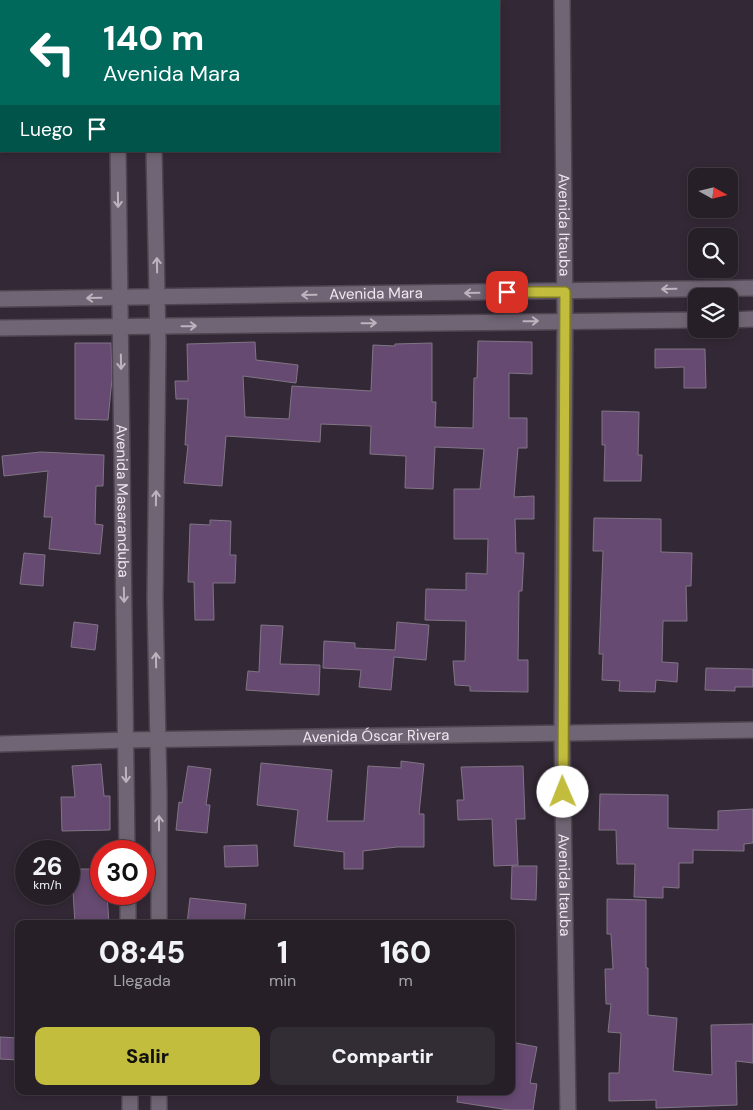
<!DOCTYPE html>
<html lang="es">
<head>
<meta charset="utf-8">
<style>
  :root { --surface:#261f28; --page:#322c34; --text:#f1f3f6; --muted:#a4a2a8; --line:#423d45; --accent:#c3bd3e }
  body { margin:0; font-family:"DM Sans",sans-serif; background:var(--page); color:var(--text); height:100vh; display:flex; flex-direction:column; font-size:19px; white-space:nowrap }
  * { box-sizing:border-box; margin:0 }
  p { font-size:16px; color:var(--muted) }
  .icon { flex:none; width:28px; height:28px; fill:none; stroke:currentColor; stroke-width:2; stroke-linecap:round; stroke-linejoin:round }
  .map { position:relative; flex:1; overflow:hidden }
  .panel { position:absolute; left:15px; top:920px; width:500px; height:175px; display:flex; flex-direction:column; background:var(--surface); border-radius:10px; box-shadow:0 2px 8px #0003,0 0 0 1px var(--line) }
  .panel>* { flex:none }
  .hud { position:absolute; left:0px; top:0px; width:500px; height:152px; box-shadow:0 2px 8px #0003,0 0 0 1px var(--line); background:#00695c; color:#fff; overflow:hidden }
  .needle { width:32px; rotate:98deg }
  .buttons { position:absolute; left:688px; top:168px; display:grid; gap:10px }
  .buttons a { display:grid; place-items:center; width:50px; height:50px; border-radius:10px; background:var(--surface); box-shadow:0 2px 8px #0003,0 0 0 1px var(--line); font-size:25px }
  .speed { position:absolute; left:15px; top:840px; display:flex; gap:10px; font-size:25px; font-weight:700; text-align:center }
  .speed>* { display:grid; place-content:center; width:65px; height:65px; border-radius:50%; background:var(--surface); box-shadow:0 2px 8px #0003,0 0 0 1px var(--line); line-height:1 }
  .speed small { font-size:12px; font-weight:400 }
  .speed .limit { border:8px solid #d22; background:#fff; color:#111 }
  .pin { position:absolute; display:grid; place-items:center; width:42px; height:42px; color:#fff; margin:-21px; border-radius:10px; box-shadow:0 2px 8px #0006 }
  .me { position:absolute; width:55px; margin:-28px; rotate:359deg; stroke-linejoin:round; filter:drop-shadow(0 0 4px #0008) }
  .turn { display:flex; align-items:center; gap:18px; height:105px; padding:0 20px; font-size:22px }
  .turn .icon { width:65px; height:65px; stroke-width:2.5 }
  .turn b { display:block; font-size:35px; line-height:42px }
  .then { display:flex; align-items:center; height:48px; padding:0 20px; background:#0003; gap:10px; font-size:19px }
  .eta { display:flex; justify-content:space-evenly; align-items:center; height:85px; text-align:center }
  .eta b { font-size:30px; font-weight:800; line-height:35px }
  .button { display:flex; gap:10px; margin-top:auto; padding:10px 20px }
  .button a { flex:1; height:58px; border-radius:10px; background:var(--accent); color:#111; font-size:20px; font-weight:800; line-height:58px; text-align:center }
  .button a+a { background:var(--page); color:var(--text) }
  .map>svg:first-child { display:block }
</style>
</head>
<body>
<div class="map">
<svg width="753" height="1110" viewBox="0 0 753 1110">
  <rect width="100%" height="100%" fill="#332936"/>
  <path fill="#664a71" stroke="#807585" d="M478 341 532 342V374L509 373V418H527V448H518L514 497 534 496V519H515L516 553H524L522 591H519L518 660H528V692L470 691V686L455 685 453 661H465L466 621 425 620 426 589 466 590V573L487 574 488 539H454V489H480L484 449 435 447 433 489 405 488 406 456 370 454 371 426 321 424 320 442 226 436 222 486 184 483 188 445H185L188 399H176L175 381H188L187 344 255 342 256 360 298 365 296 383 243 376 245 417 289 419 292 386 371 391 373 345 395 346V344L432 343V402H436L435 427 473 428 474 378H477Z
    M75 343H111L112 379 108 420 75 419Z
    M655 349H705L706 388H684V367L655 368Z
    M602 411 639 412 638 455H642L641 481H604L605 445H602Z
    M41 452 104 455 103 486H96L95 524 103 525 100 554 49 549 52 517H44L48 471 4 476 2 456Z
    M594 518 661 519V552L692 553 691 586H686L687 621H663L662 662 678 663 677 682 656 680 655 692 619 691 620 681 602 680 603 654H599L603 551H593Z
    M210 520 231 521 230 555H236L235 583H213L214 620H195L194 582H188L190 524 210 525Z
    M24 553 45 555 43 586 20 584Z
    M74 622 98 625 95 650 71 647Z
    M397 622 429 625 426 660 394 657 391 690 359 687 361 670 323 668 324 641 355 643V648L395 650Z
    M261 625 283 626 280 664 320 665 319 695 246 690 248 671 259 672Z
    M706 668 753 669V687H735V691L705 690Z
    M401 761 424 764 419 814H424V847H397L363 851V869H344V852L294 846 298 810 257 805 261 763 332 770 327 821H364L368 766 401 768Z
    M101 764 104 796H110V830L62 831 61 797H75L72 766Z
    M188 766 211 769 206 805H210L207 833 176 830 179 802 182 803Z
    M523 766 525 819H516L518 865 494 866 492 819 458 820 457 800H464L461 767Z
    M600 794 668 795V828L718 830V811L753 809V843L744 844V851L693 850V863H679V888L663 887V898L634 897 635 864H617L616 830H599Z
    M257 845 258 866 225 867 224 846Z
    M512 866H537L536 900 511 899Z
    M69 869H101V894H107L109 924H75L73 891H69Z
    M190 898 246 904 244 924H187Z
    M607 899 646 900V968H648V1015L677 1018 673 1071 712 1075 711 1025 753 1024V1063L736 1061 737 1105 656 1108V1100L609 1101V1073H619L621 1033 608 1032 611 1004H606L605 969H613L611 934H607Z
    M0 1037 19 1038V1060L0 1059Z
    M511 1042 537 1047 530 1083 537 1084 533 1110H509L457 1102 458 1091H511Z"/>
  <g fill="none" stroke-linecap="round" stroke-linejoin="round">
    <defs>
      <g id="street">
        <path d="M115 0V1"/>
        <path d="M151 0V1"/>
        <path id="s1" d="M562 0 565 320 562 733 568 1110"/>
        <path id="s2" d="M118 151 127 851"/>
        <path d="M154 151 158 342 155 599 159 793V924"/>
        <path id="s3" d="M0 299 753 288"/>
        <path d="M729 320 753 319"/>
        <path d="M0 328 696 320"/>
        <path id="s4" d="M0 744 126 740 753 730"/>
        <path d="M128 894V924"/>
        <path d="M130 1091V1110"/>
        <path d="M159 1110V1091"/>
      </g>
    </defs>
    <use href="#street" stroke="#4d4550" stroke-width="18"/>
    <use href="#street" stroke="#706574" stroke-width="15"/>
  </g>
  <defs><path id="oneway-shaft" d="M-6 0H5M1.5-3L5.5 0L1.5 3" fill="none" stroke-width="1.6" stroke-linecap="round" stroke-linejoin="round" transform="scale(1.25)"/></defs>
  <g stroke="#bcb3be">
    <use href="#oneway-shaft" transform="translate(118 200) rotate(89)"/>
    <use href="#oneway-shaft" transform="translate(157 265) rotate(-91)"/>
    <use href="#oneway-shaft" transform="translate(669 289) rotate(179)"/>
    <use href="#oneway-shaft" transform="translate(472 293) rotate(179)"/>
    <use href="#oneway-shaft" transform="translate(309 295) rotate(179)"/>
    <use href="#oneway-shaft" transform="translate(94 298) rotate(179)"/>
    <use href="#oneway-shaft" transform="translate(531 321) rotate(-1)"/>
    <use href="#oneway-shaft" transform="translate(369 323) rotate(-1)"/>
    <use href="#oneway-shaft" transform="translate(189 326) rotate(-1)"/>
    <use href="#oneway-shaft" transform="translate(121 362) rotate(89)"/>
    <use href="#oneway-shaft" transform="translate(156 498) rotate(-89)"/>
    <use href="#oneway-shaft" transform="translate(124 595) rotate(89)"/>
    <use href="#oneway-shaft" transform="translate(156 660) rotate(-91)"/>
    <use href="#oneway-shaft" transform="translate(126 775) rotate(89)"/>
    <use href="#oneway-shaft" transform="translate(159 823) rotate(-90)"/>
  </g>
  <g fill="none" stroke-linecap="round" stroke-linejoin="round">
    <defs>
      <path id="route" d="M507 292H565L563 792"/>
    </defs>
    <use href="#route" stroke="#7f7b28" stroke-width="12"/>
    <use href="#route" stroke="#c3bd3e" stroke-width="9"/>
  </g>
  <g text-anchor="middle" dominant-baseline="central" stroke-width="4" stroke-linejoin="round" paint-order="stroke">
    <g font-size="15" fill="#eee7f0" stroke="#332936">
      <text stroke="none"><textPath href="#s1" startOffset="225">Avenida Itauba</textPath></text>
      <text stroke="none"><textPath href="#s3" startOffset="376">Avenida Mara</textPath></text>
      <text stroke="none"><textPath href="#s2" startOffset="350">Avenida Masaranduba</textPath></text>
      <text stroke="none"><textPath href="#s4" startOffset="376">Avenida Óscar Rivera</textPath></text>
      <text stroke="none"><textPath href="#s1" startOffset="885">Avenida Itauba</textPath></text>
    </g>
  </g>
</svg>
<div class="buttons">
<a><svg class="needle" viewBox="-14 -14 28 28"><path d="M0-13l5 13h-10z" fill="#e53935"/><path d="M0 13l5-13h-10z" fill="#a4a2a8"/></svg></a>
<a><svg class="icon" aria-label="search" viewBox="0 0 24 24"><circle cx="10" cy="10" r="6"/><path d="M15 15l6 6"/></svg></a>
<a><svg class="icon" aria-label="layers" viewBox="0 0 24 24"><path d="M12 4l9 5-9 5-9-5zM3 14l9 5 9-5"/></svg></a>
</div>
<div class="speed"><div>26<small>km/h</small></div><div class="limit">30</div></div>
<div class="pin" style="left:507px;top:292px;background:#d93025"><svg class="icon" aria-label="arrive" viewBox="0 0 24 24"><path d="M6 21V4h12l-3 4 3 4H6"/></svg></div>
<svg class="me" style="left:563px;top:792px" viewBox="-20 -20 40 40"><circle r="19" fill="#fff"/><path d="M0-13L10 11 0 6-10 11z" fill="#c3bd3e"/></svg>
<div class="hud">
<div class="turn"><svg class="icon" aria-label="left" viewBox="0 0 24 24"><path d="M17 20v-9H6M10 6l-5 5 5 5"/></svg><div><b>140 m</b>Avenida Mara</div></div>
<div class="then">Luego<svg class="icon" aria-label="arrive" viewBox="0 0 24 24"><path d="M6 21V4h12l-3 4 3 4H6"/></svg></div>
</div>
<section class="panel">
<div class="eta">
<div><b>08:45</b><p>Llegada</p></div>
<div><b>1</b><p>min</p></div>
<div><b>160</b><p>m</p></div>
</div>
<div class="button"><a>Salir</a><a>Compartir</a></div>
</section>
</div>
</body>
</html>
